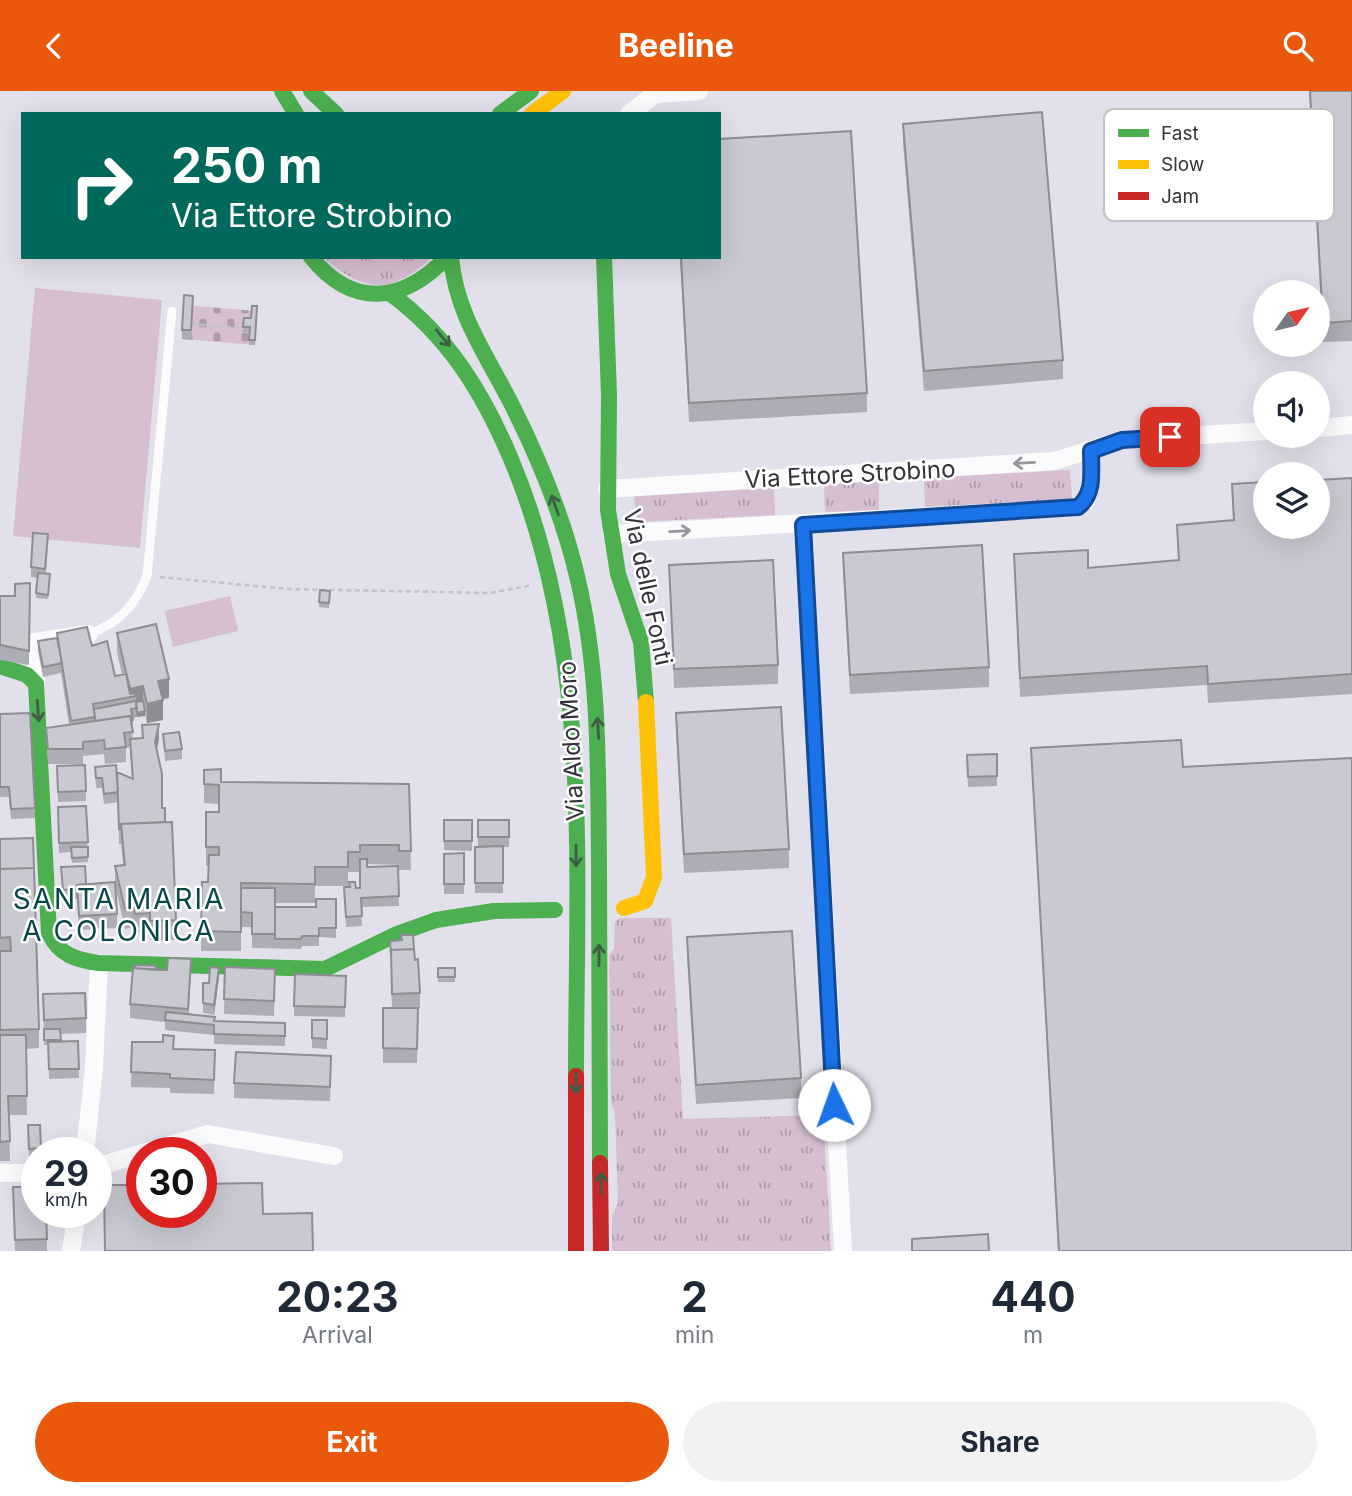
<!DOCTYPE html>
<html lang="en">
<head>
<meta charset="utf-8">
<style>
  :root { --surface:#fff; --page:#f2f2f3; --text:#1f2937; --muted:#747a83; --accent:#ea580c }
  body { margin:0; font-family:Inter,sans-serif; background:var(--page); color:var(--text); height:100vh; display:flex; flex-direction:column; font-size:26px; white-space:nowrap }
  * { box-sizing:border-box; margin:0 }
  p { font-size:23px; color:var(--muted) }
  .icon { flex:none; width:38px; height:38px; fill:none; stroke:currentColor; stroke-width:2; stroke-linecap:round; stroke-linejoin:round }
  .map { position:relative; height:1160px; overflow:hidden }
  .sheet { display:flex; flex-direction:column; background:var(--surface); flex:1 }
  .sheet>* { flex:none }
  .banner { position:absolute; left:21px; top:21px; width:700px; height:147px; border-radius:0px; box-shadow:0 7px 28px #0002; background:#00695c; color:#fff; overflow:hidden }
  .needle { width:46px; rotate:56deg }
  .fabs { position:absolute; left:1253px; top:189px; display:grid; gap:14px }
  .fabs a { display:grid; place-items:center; width:77px; height:77px; border-radius:50%; background:var(--surface); box-shadow:0 7px 28px #0002; font-size:35px }
  .speed { position:absolute; left:21px; top:1046px; display:flex; gap:14px; font-size:35px; font-weight:700; text-align:center }
  .speed>* { display:grid; place-content:center; width:91px; height:91px; border-radius:50%; background:var(--surface); box-shadow:0 7px 28px #0002; line-height:1 }
  .speed small { font-size:18px; font-weight:400 }
  .speed .limit { border:10px solid #d22; background:#fff; color:#111 }
  .pin { position:absolute; display:grid; place-items:center; width:60px; height:60px; color:#fff; margin:-30px; border-radius:14px; box-shadow:0 4px 10px #0006 }
  .me { position:absolute; width:77px; margin:-38px; rotate:357deg; stroke-linejoin:round; filter:drop-shadow(0 0 5px #0008) }
  .turn { display:flex; align-items:center; gap:24px; height:147px; padding:0 35px; font-size:32px }
  .turn .icon { width:91px; height:91px; stroke-width:2.5 }
  .turn b { display:block; font-size:49px; line-height:60px }
  .eta { display:flex; justify-content:space-evenly; align-items:center; height:119px; text-align:center }
  .eta b { font-size:42px; font-weight:700; line-height:49px }
  .button { display:flex; gap:14px; margin-top:auto; padding:14px 35px }
  .button a { flex:1; height:80px; border-radius:42px; background:var(--accent); color:#fff; font-size:28px; font-weight:700; line-height:80px; text-align:center }
  .button a+a { background:var(--page); color:var(--text) }
  header { display:flex; justify-content:space-between; align-items:center; height:91px; padding:0 35px; background:var(--accent); color:#fff; font-size:32px; font-weight:700 }
  .map>svg:first-child { display:block }
</style>
</head>
<body>
<header><svg class="icon" aria-label="back" viewBox="0 0 24 24"><path d="M15 5l-7 7 7 7"/></svg>Beeline<svg class="icon" aria-label="search" viewBox="0 0 24 24"><circle cx="10" cy="10" r="6"/><path d="M15 15l6 6"/></svg></header>
<div class="map">
<svg width="1352" height="1160" viewBox="0 0 1352 1160">
  <defs>
    <pattern id="grass-tufts" width="24" height="20" patternUnits="userSpaceOnUse" patternTransform="scale(1.75)"><rect width="24" height="20" fill="#d6bed3"/><path d="M3 7l-1-3M5 7V3M7 7l1-3M15 17l-1-3M17 17v-4M19 17l1-3" fill="none" stroke="#ae9bac"/></pattern>
    <pattern id="cemetery-stones" width="16" height="16" patternUnits="userSpaceOnUse" patternTransform="scale(1.75)"><rect width="16" height="16" fill="#d6bed3"/><path d="M2 7V4a2 2 0 0 1 4 0v3zM10 15v-3a2 2 0 0 1 4 0v3z" fill="#ae9bac"/></pattern>
  </defs>
  <rect width="100%" height="100%" fill="#e2e0ea"/>
  <path fill="url(#grass-tufts)" d="M323 166H432C390 205 365 202 323 166Z
    M1070 379 1072 409 925 416 924 387Z
    M879 390V419L825 421 824 392Z
    M774 395 775 424 636 431 634 402Z
    M620 827H671L683 1028 823 1024 831 1160H612V1125L618 1112 615 1022 611 1012 609 864 614 858 615 831Z"/>
  <path fill="url(#cemetery-stones)" d="M184 214 257 220 255 254 182 248Z"/>
  <path fill="#d6bed3" d="M35 197 162 209 140 457 13 445Z
    M230 505 238 540 173 556 165 520Z"/>
  <g fill="none" stroke-linecap="round" stroke-linejoin="round">
    <path stroke="#c3c2c6" stroke-width="2.5" stroke-dasharray="5 3.5" stroke-linecap="butt" d="M192 233 240 237
      M160 486 288 498 490 502 533 494"/>
    <path stroke="#fbfafc" stroke-width="9" d="M89 543C119 532 135 515 147 485L172 220"/>
    <path stroke="#fbfafc" stroke-width="18" d="M629 23 655 3 699 0
      M1318 337 1352 334
      M607 398 1054 370 1122 349 1265 340
      M803 434 843 1160
      M612 443 1072 417 1086 410 1092 383 1091 360
      M36 593 35 551 89 543
      M85 1062 94 977 99 872
      M96 1076 208 1043 334 1065
      M0 1082H37
      M71 1160 77 1122"/>
    <path stroke="#4caf50" stroke-width="16" d="M282 0 296 23
      M311 0 336 23
      M500 23 531 0
      M311 166C353 218 403 212 447 166
      M451 166C456 224 488 266 513 316 540 370 563 426 577 485 600 580 598 678 599 775 599 874 600 973 600 1072
      M604 166 609 304 608 419 618 483 641 551 646 611
      M391 203C449 246 483 302 511 368 593 563 576 778 576 985
      M0 575 27 584 36 593 49 842C59 864 76 869 99 872L325 878 397 843 436 829 494 820 555 819"/>
    <path stroke="#ffc107" stroke-width="16" d="M532 23 563 0
      M624 817 645 810 654 786 646 611"/>
    <path stroke="#c62828" stroke-width="16" d="M576 985V1160
      M600 1072 601 1160"/>
  </g>
  <path fill="#adadb5" d="M1309 0H1352V250L1323 251Z
    M903 33 1063 269V288L924 300 903 52Z
    M680 166H719L867 302V321L689 331Z
    M193 215 191 249 182 248V239Z
    M257 215 255 254H249V241H243L244 227H251Z
    M1352 387V603L1208 612 1207 594 1020 606 1014 463 1088 477 1178 469 1177 434 1233 429 1232 393Z
    M48 453 46 483 50 488 48 508 36 507 37 487 31 486V476Z
    M843 462 989 576V596L850 603 843 481Z
    M669 474 778 574V593L674 597Z
    M30 492 29 574 0 569V505H15Z
    M320 499 330 500 329 517 319 516Z
    M57 542 92 555 115 585 122 584 117 561V542L169 607 162 608 163 629 147 632 145 624 133 627V639H132L133 648 142 647V634L159 648 157 658 162 717 165 731 176 829V849H150V841L135 842 134 836 125 838 115 794V775L123 774 121 753H119L118 711 104 713 102 697H96L95 676 117 688 132 687 130 656 126 657V671L105 673 104 663 83 665V673H48L46 637 69 634 61 582 43 586 38 560V550L57 547Z
    M676 622 789 758V777L684 782 676 641Z
    M0 623 35 717V727L11 728 9 706H0Z
    M163 643 182 658V668L165 670Z
    M1031 657 1352 1160H1058Z
    M997 663V695L968 696 967 664Z
    M204 679 221 691 409 693 411 779H399V774L367 773V776L398 775 399 815 361 816 362 835 346 836 344 806 356 797H360V781H348V795H315V812H275V816H316L336 808V847L319 846V855H302L301 858 252 857V836H241V860H201L202 791H208V775H206V721H219V713L204 712Z
    M57 685 86 700V710L58 711Z
    M86 715 88 771 72 772 71 761 59 762 58 716Z
    M444 729H472V760L444 759Z
    M478 729H509V756H503V802H475V756H478Z
    M0 748 39 938V957L26 958 27 1024H9L10 1070H0Z
    M464 762V803H444V763Z
    M61 776 86 793 117 823V837L79 839 77 808 63 809Z
    M687 846 801 987V1007L696 1013 687 865Z
    M390 850 415 869 420 902V917H414H418L417 972H383V917H392Z
    M225 876 275 893 274 925 224 923Z
    M438 877H455V891H438Z
    M156 879 191 882 188 923 214 930 285 932V955L214 953V944L165 939V931L130 927V913Z
    M295 883 346 885 345 926 294 925Z
    M219 886 214 924 203 922V892H209Z
    M43 903 86 927V942L60 943 61 951 78 950 79 987 49 988 48 954H44Z
    M312 929H327V958L312 957Z
    M132 951 174 958 215 959 214 1003 170 1002V997L131 996Z
    M331 979 330 1010 234 1007V992Z
    M28 1034H40L41 1062H37V1067L29 1068Z
    M13 1096 46 1122 47 1160H15Z"/>
  <path fill="#8d8d93" d="M169 588V607L158 609V590Z
    M143 595V614L136 616V605L130 607V598Z
    M163 609V629L147 632V613Z
    M145 620V625L137 626V622Z
    M159 633V648L155 666V651Z
    M191 868V882L188 933V918Z
    M219 877V886L214 924V914Z"/>
  <path fill="#c9c9d2" stroke="#8d8d93" stroke-width="2" d="M1310 0H1352V230L1323 232Z
    M1042 21 1063 269 924 280 903 33Z
    M851 40 867 302 689 312 681 166H719V48Z
    M184 204 193 205 191 239H182Z
    M252 215H257L255 249H249L250 236H243L244 227H251Z
    M1352 387V583L1208 593 1207 575 1020 587 1014 463 1088 459V477L1179 469 1177 434 1234 429 1232 393 1265 391V436H1318V389Z
    M33 442 48 443 45 478 31 476Z
    M982 454 989 576 850 584 843 462Z
    M773 469 778 574 674 578 669 474Z
    M38 482 50 483 48 504 36 502Z
    M30 492 29 560 0 554V505H15V493Z
    M320 499 330 500 329 512 319 511Z
    M156 533 169 588 158 590 163 609 147 613 143 595 130 598 117 542Z
    M87 536 92 555 107 550 115 585 126 583 130 603 135 602 136 605 93 613 95 626 71 630 57 542Z
    M57 547 62 572 43 576 38 550Z
    M136 610 137 617 131 618 133 629 131 630 130 625 95 630 94 618Z
    M143 610 145 620 137 622 136 611Z
    M781 616 789 758 684 763 676 622Z
    M30 622 35 717 11 718 9 696H0V623Z
    M130 625 133 641 124 642 126 656 105 658 104 649 83 651V658H48L46 637Z
    M159 633 155 651 162 683V717H165V731L121 733V738H119L117 681 133 688 130 648 143 647 142 634Z
    M179 641 182 658 165 660 163 643Z
    M1181 649 1183 676 1352 667V1160H1059L1031 657Z
    M997 663V685L968 686 967 664Z
    M85 674 86 700 58 701 57 675Z
    M116 674 118 701 104 703 102 687H96L95 676Z
    M221 678V691L409 693 411 760H399V754H360V761H348V776H315V793L241 792V841L201 840 202 791H208L209 764H219V756H206V721H219V694L204 693V679Z
    M86 715 88 751 59 752 58 716Z
    M444 729H472V750H444Z
    M478 729H509V746H478Z
    M172 731 176 829 150 830V822L135 823 134 817 125 818 115 775 125 774 121 733Z
    M33 747 34 777 0 778V748Z
    M503 755V792H475V756Z
    M71 756H88V766L72 767Z
    M464 762V793H444V763Z
    M360 768H367V776L398 775 399 805 361 807 362 825 346 826 344 796H350L349 791H355L356 797H360Z
    M85 775 86 793 77 794V798L63 799 61 776Z
    M34 777 39 938 0 939V860H11L10 846 0 847V778Z
    M115 791 117 823 79 825 77 794Z
    M241 797H275V843H252V822L241 821Z
    M316 808H336V837H319V845H302L301 848H275V816H316Z
    M792 840 801 987 696 994 687 846Z
    M401 844H413L414 858 391 859V864L390 850 402 849Z
    M414 858 415 869 418 868 420 902 392 903 391 859Z
    M168 867 191 868 188 918 130 913 133 877 167 879Z
    M136 874 156 875V879L135 877Z
    M210 876 219 877 214 914 203 912V892H209Z
    M225 876 275 878 274 910 224 908Z
    M438 877H455V886H438Z
    M295 883 346 885 345 916 294 915Z
    M85 902 86 927 44 929 43 903Z
    M383 917H418L417 958 383 957Z
    M166 921 215 926 214 930 285 932V945L214 943V934L165 929Z
    M312 929H327V948L312 947Z
    M44 938H60L61 949H44Z
    M0 944H26L27 1005H8L10 1050 0 1051Z
    M163 944 174 945 173 958 215 959 214 989 170 987V983L131 981 132 951H163Z
    M78 950 79 978H49L48 951Z
    M236 961 331 965 330 996 234 992Z
    M28 1034H40L41 1057 29 1058Z
    M262 1092 263 1123 312 1122 313 1160H105L104 1094H142V1122H201V1093Z
    M13 1096H37V1122H46L47 1148 15 1149Z
    M988 1143 989 1160H912V1148Z"/>
  <defs><path id="oneway-shaft" d="M-6 0H5M1.5-3L5.5 0L1.5 3" fill="none" stroke-width="1.6" stroke-linecap="round" stroke-linejoin="round" transform="scale(1.75)"/></defs>
  <g stroke="#3c5e42">
    <use href="#oneway-shaft" transform="translate(443 247) rotate(50)"/>
    <use href="#oneway-shaft" transform="translate(555 414) rotate(-109)"/>
    <use href="#oneway-shaft" transform="translate(38 620) rotate(86)"/>
    <use href="#oneway-shaft" transform="translate(598 637) rotate(-94)"/>
    <use href="#oneway-shaft" transform="translate(576 765) rotate(90)"/>
    <use href="#oneway-shaft" transform="translate(599 864) rotate(-90)"/>
    <use href="#oneway-shaft" transform="translate(576 992) rotate(90)"/>
    <use href="#oneway-shaft" transform="translate(601 1092) rotate(-90)"/>
  </g>
  <g stroke="#98969b">
    <use href="#oneway-shaft" transform="translate(1024 372) rotate(177)"/>
    <use href="#oneway-shaft" transform="translate(680 440) rotate(-3)"/>
  </g>
  <g fill="none" stroke-linecap="round" stroke-linejoin="round">
    <defs>
      <path id="route" d="M834 1014 803 434 1078 416C1095 403 1091 380 1091 360L1122 349 1170 346"/>
    </defs>
    <use href="#route" stroke="#114b97" stroke-width="18"/>
    <use href="#route" stroke="#1a73e8" stroke-width="12"/>
  </g>
  <g text-anchor="middle" dominant-baseline="central" stroke-width="5" stroke-linejoin="round" paint-order="stroke">
    <g font-size="24" fill="#34333a" stroke="#fff">
      <text transform="translate(850 383) rotate(-3)">Via Ettore Strobino</text>
      <text transform="translate(648 496) rotate(78)">Via delle Fonti</text>
      <text transform="translate(571 650) rotate(-93)">Via Aldo Moro</text>
    </g>
    <g font-size="28" letter-spacing="2" fill="#064849" stroke="#fff">
      <text x="119" y="808">SANTA MARIA<tspan x="119" dy="32">A COLONICA</tspan></text>
    </g>
  </g>
  <rect x="1104" y="18" width="230" height="112" rx="10" fill="#fff" stroke="#c2c2c4" stroke-width="2"/>
  <rect x="1118" y="38" width="31" height="8" fill="#4caf50"/>
  <rect x="1118" y="69" width="31" height="9" fill="#ffc107"/>
  <rect x="1118" y="101" width="31" height="8" fill="#c62828"/>
  <g font-size="19" fill="#34333a">
    <text x="1161" y="49">Fast</text>
    <text x="1161" y="80">Slow</text>
    <text x="1161" y="112">Jam</text>
  </g>
</svg>
<div class="fabs">
<a><svg class="needle" viewBox="-14 -14 28 28"><path d="M0-13l5 13h-10z" fill="#e53935"/><path d="M0 13l5-13h-10z" fill="#747a83"/></svg></a>
<a><svg class="icon" aria-label="sound" viewBox="0 0 24 24"><path d="M4 9h4l5-4v14l-5-4H4zM17 9q2 3 0 6"/></svg></a>
<a><svg class="icon" aria-label="layers" viewBox="0 0 24 24"><path d="M12 4l9 5-9 5-9-5zM3 14l9 5 9-5"/></svg></a>
</div>
<div class="speed"><div>29<small>km/h</small></div><div class="limit">30</div></div>
<div class="pin" style="left:1170px;top:346px;background:#d93025"><svg class="icon" aria-label="arrive" viewBox="0 0 24 24"><path d="M6 21V4h12l-3 4 3 4H6"/></svg></div>
<svg class="me" style="left:834px;top:1014px" viewBox="-20 -20 40 40"><circle r="19" fill="#fff"/><path d="M0-13L10 11 0 6-10 11z" fill="#1a73e8"/></svg>
<div class="banner">
<div class="turn"><svg class="icon" aria-label="right" viewBox="0 0 24 24"><path d="M7 20v-9h11M14 6l5 5-5 5"/></svg><div><b>250 m</b>Via Ettore Strobino</div></div>
</div>
</div>
<section class="sheet">
<div class="eta">
<div><b>20:23</b><p>Arrival</p></div>
<div><b>2</b><p>min</p></div>
<div><b>440</b><p>m</p></div>
</div>
<div class="button"><a>Exit</a><a>Share</a></div>
</section>
</body>
</html>
